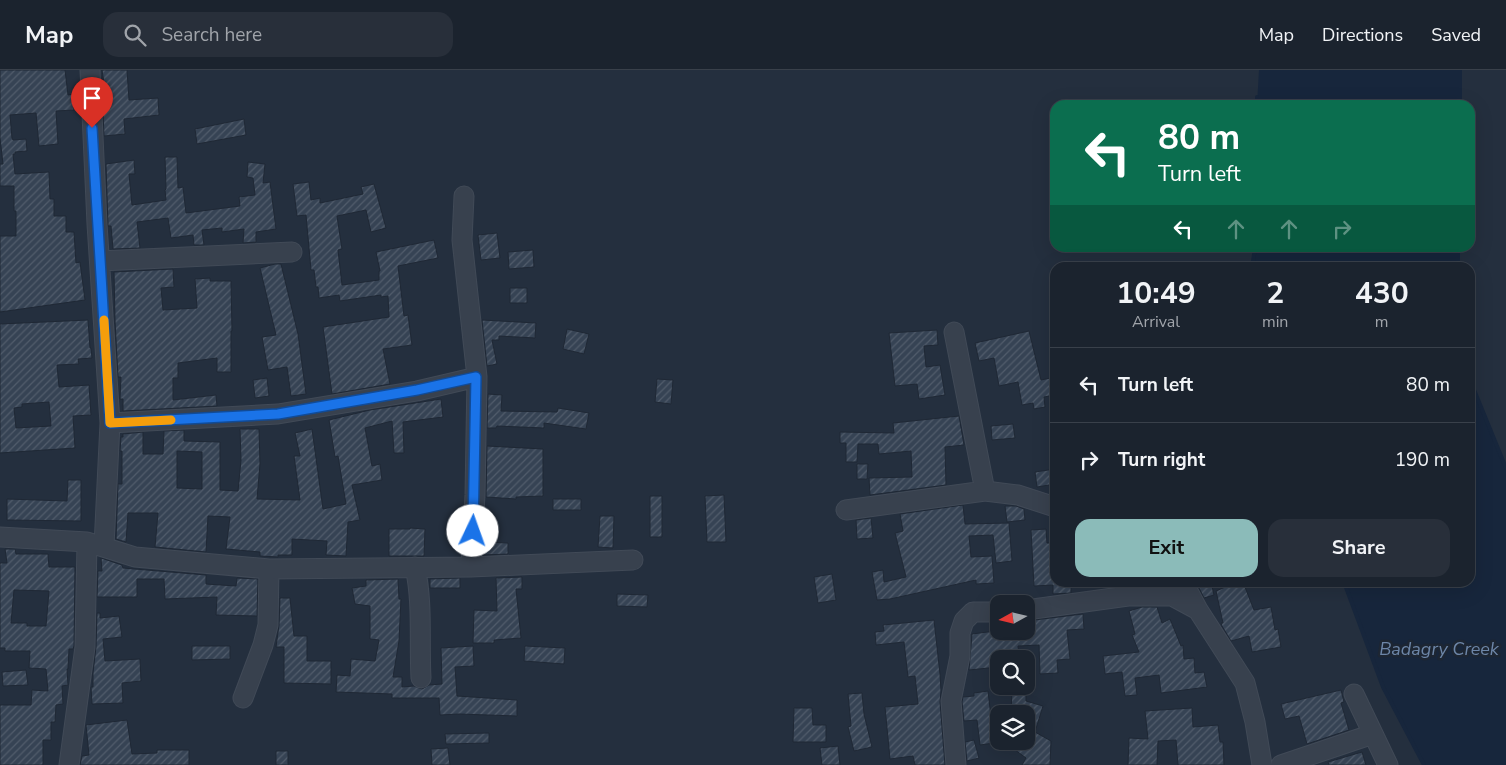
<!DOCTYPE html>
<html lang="en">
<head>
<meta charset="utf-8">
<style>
  :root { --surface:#1b232e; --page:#282f3a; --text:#f1f3f6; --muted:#a0a4aa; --line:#39404a; --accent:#8bbbb9 }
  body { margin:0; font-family:"Nunito Sans",sans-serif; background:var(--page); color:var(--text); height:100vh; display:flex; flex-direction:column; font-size:19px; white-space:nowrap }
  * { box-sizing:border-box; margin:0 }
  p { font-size:16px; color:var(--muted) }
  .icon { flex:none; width:28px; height:28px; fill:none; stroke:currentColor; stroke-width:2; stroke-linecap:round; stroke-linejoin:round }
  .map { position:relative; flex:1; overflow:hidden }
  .details { position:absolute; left:1050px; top:192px; width:425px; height:325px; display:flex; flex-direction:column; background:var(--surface); border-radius:15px; box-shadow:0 5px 20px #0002,0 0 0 1px var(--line) }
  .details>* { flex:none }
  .hud { position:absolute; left:1050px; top:30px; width:425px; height:152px; border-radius:15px; box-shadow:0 5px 20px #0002,0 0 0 1px var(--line); background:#0b6e4f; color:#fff; overflow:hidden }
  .needle { width:32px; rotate:262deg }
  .buttons { position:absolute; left:990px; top:525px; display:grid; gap:10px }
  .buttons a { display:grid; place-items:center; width:45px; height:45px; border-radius:10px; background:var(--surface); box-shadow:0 5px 20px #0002,0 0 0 1px var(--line); font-size:25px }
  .pin { position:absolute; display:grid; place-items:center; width:42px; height:42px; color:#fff; margin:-51px -21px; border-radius:50% 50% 50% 0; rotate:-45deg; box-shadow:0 0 5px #0007 }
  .pin .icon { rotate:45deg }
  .me { position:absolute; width:55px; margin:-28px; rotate:3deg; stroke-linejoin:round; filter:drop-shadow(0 0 4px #0008) }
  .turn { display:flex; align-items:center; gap:18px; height:105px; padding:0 25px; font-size:22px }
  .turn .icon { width:65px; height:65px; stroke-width:2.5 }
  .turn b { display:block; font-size:35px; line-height:42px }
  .lanes { display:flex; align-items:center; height:48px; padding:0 25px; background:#0003; justify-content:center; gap:25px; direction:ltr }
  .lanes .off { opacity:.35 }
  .eta { display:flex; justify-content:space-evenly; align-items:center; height:85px; text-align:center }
  .eta b { font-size:30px; font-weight:700; line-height:35px }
  .button { display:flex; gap:10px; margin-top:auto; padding:10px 25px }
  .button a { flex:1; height:58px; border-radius:15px; background:var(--accent); color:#111; font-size:20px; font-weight:700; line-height:58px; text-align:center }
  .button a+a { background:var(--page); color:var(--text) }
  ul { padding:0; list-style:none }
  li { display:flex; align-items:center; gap:15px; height:75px; padding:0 25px; border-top:1px solid var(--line) }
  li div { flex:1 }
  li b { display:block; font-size:19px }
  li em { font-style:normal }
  header { display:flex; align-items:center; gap:30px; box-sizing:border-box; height:70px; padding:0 25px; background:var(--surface); border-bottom:1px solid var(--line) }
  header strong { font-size:24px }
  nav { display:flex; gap:28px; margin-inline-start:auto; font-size:18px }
  .search { width:350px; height:45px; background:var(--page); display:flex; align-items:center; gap:12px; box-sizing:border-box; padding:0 18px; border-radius:15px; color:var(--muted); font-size:19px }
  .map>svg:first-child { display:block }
</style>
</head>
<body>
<header>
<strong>Map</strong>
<div class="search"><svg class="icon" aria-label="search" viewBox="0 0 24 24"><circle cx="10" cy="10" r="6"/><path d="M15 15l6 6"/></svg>Search here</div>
<nav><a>Map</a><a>Directions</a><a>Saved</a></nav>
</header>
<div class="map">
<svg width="1506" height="695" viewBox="0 0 1506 695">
  <defs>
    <pattern id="building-hatch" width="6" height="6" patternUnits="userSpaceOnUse" patternTransform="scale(1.25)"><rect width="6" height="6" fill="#364354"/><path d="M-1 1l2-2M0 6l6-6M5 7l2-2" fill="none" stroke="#515c6b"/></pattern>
  </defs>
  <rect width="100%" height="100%" fill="#242f3e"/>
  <path fill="#17263c" d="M1259 0H1460V35H1257Z
    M1255 178H1458V197H1252Z
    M1470 310 1506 398V695H1424L1383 617 1344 513 1470 512Z"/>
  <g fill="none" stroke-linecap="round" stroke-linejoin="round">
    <path stroke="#17263c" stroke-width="4" d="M1257 35V27
      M1460 35V0
      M1252 198 1255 178
      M1458 198V178
      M1470 310 1506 398
      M1344 512 1383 617 1424 695"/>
  </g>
  <path fill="url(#building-hatch)" stroke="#1f2835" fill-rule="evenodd" d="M0 0H65L68 25 73 24 74 40 56 41 58 74 39 76 36 43 10 45 12 68 13 70 26 69 27 81 15 82V84H13L15 104 49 102 50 129H54V146H66V162H74L76 193 80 192 85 230 0 242V166H16V141H14V116H0V94H3L0 68Z
    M102 0H127L129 30 158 28 159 45 124 49 125 64 104 66 102 20H105Z
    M244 49 246 65 197 74 195 59Z
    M165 87H177L178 118 183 117 186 143 240 136 239 127 255 125 253 108 247 107 248 92 265 94 263 113 270 112 276 159 256 162V172L243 173 244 159 222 162V158L202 160 204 175H194L193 165 171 168 168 148 137 152 140 178 113 179 111 156H108L106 94 134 90 135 104H129L132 135 166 130 165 120 166 119Z
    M309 112 311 130 320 128V133L363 124 361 117 374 114 386 158 371 162 366 140 337 146 342 179 338 180 342 215 379 210V201H380L376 182 434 170 438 188 398 196 404 246 408 245 412 275 383 279 390 314 332 324 323 257 389 247 388 226 381 227V225L340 231 339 225 319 228 318 217H316L314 200H311L306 145 297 146 293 114Z
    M497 163 500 188 481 190 478 165Z
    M533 180 534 197 509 199 508 182Z
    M275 194H281L298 264 306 324 291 326 287 297 268 300 262 267 276 265 260 198Z
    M173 199 174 217 161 218 163 240 197 238 195 209 210 208V211H231L232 261H231V302H217V288L178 293V308H173V330L216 325 217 336 123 341V329H120L121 307H118L115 251 114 202Z
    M510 218H527V233H510Z
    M88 250 90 278H91L92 288 78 289 79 294 57 295 59 317 89 315 91 345 73 346 75 378 0 383V254ZM49 332 51 356 16 358 14 338 22 337V334Z
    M482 250 536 253 535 268 499 266V270H492L497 294 487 296Z
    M567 259 589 264 584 284 563 279Z
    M937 260 938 275 924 276 926 297 940 295 945 325 919 329 917 314 895 316 889 263Z
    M1029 261 1041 310 1055 307V325L1044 327 1045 337 1034 339 1033 333 1022 335 1018 312 999 316 994 288 979 291 975 273Z
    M267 308 269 326 255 328 253 310Z
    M657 309 673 310 671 334 655 332Z
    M488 324 502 325 501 341 557 342 558 338 589 343 586 359 544 353V358L497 356 496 358H487Z
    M441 329 443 347 403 352 404 383H394L392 351 365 358 372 396 380 394 382 410 352 415 360 450 348 452 346 486 326 485 327 471 292 469V485H278V487L260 486V482L226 479 230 447 208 446 206 482 155 477 158 443H128L126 472 116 469 118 414H122V381H120L121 367H123V364L143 362V384H163L164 361 184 360V371L220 372V420L238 421 241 390 240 359H259L260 394 257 429 300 430 294 386H300L295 363 312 359 323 439 346 434 338 386 335 387 329 350 370 340ZM177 381 202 382V419L177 418Z
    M959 346 964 375 945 377 946 415 870 425 869 408 912 407 911 381 879 384 878 374H858L857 392H846V373H840V362L894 363 893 353Z
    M1013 354 1015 368 992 370 991 356Z
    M487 376 543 379V426L516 427V429L486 427Z
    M857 394H868L867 409H857Z
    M1055 399V414L1037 417 1035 402Z
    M68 410H81V451L7 450V429L67 431Z
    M724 425 726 472H707L705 426Z
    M650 426H662V467H650Z
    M553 429H581V440H553Z
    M963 435 965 454 1009 453 1012 491 996 493 993 465 969 466 971 487 992 486 994 513 976 514V510L890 529 877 530 872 502 883 500 884 512 906 507 895 463 903 461 900 444Z
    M1005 436H1016L1024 439 1025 450 1007 452Z
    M600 446H614L613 478 598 477Z
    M871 448 873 468 857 469 856 450Z
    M410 458 425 459 424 486H389V459H410Z
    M1046 459 1047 473H1055V512H1071V523L1053 524V515L1034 516 1031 460Z
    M484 472 508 473V484L483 485Z
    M5 479H15L16 484H48L49 497H75L74 576 73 579H69L68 599H67L68 615 62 616 63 634 56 635 55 652H51V670H43V695H0V635H31L32 620 48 621 46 599 29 598 30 581H5V578H0V493H7ZM14 520 49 521 46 556H27V553H11Z
    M101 488 122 495 123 498 206 505V514L236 516 237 508 258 509 257 546 216 545 217 527 165 529 164 509H137V527H97L98 501H102Z
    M832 504 836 530 818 533 814 507Z
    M522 507V519H516L521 568 494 570V573H473L474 540 497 541 496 508Z
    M460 508V518H430V509Z
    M398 509 399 529H401L399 571 393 607H402V617L414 616 422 619 429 615 442 614 441 578 473 576 474 596 455 597 457 626 517 630V646L459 644 440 645 439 628H392V624L336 622 337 605 350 606 351 589 375 591 379 570 370 569V536L355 534 352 518 366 516V510Z
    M1196 512H1211L1214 525 1204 528Z
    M1237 512H1243L1254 540 1271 537 1275 560 1278 559 1281 577 1252 582 1249 566 1231 571 1222 556 1221 553H1223L1216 521Z
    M617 524 648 525 647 537 617 536Z
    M280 528H290L294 566H307V591H331V614L284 613V577H276L279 555Z
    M1142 537H1157L1162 553 1170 549 1181 576 1183 575 1184 589 1194 588 1195 603 1204 602 1207 617 1161 623 1159 605 1135 608 1137 625 1125 626 1122 602 1105 604 1103 586 1139 582 1132 565 1135 564 1129 541Z
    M97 543H100V548L119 546 122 567 103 569 105 591 140 589 141 611 122 613 123 633 92 634 91 617H93V603L96 577Z
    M1083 544 1084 559 1067 560 1070 589 1057 590 1058 603 1040 604 1039 575 1018 576 1019 589H997L998 597 969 600 972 564 995 561V563L1026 561V551Z
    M934 550 940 604 941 621 940 632 945 695H915L913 686 890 689 885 637 918 634 915 606 908 607 904 572 876 575 875 562 884 561 883 555Z
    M192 576H230V589L192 590Z
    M525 576 565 578 564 594 524 591Z
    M26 600 28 615 3 616 2 602Z
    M1012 619H1026V631L1043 636 1035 662 1051 671 1050 695H1022L1026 688 1011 677 1016 671H1026V644H1011Z
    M1341 620 1344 632 1341 633 1349 660 1307 674 1299 646 1285 649 1281 634Z
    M988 621 994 673 980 675 977 650 964 651 962 632 963 627 974 626V623Z
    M862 623 864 644 872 677 854 681 848 657 851 656 848 624Z
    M794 638H812L813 655H826V672H793Z
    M1192 638 1193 657 1218 655 1220 672H1223L1224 695H1178L1176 670 1158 671 1157 695H1128L1129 668 1148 669 1145 641Z
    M127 650 132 684 157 683V680H189V695H80L82 686 89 685 86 655Z
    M489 663V673L446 674 445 664Z
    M974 670 979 688 967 691 965 672Z
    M838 676 840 695H822L820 678Z
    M448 678 450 695H432L431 679Z
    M276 681H288V695H276Z
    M1362 682 1366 695H1329L1328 692Z"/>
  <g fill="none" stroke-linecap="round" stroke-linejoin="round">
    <defs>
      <path id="minor" d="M90 0 97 154 110 353 104 476
        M464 126 462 170 477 307 475 425 471 497
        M100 191 292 182
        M954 262 985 421
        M110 353 278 344 417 321 477 307
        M846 440 985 421 1018 425 1055 437
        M0 467 87 472 135 487 269 499 471 497 633 490
        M415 497C423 533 419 571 421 608
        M1183 512 1198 540 1245 613 1255 652 1262 695
        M1026 540 1128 526H1172L1198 540
        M1354 624 1388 695
        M243 628 263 575 268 555 269 499
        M69 695 85 577 87 472
        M956 695 951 631 960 586V563L964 551 973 542H999
        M1281 695 1373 664"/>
    </defs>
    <use href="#minor" stroke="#414a57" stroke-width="21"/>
    <use href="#minor" stroke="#38414e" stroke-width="19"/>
  </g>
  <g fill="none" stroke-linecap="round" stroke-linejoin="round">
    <defs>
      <path id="route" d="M92 58 110 353 278 344 417 320 476 307 473 461"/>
    </defs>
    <use href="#route" stroke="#114b97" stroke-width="12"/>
    <use href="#route" stroke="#1a73e8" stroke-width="9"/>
    <path stroke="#f59e0b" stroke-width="9" d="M104 250 110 353 171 350"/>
  </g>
  <g text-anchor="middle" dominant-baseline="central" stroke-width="5" stroke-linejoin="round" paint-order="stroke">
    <g font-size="18" font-style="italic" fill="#6d86a8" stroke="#1d2633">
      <text x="1439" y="579">Badagry Creek</text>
    </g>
  </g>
</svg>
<div class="buttons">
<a><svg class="needle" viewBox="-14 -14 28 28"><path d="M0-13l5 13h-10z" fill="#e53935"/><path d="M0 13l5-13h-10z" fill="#a0a4aa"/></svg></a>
<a><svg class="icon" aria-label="search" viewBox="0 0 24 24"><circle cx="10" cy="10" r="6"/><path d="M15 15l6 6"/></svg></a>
<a><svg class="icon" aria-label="layers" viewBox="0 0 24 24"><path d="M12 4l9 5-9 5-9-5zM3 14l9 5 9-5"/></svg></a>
</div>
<div class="pin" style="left:92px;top:58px;background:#d93025"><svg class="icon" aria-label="arrive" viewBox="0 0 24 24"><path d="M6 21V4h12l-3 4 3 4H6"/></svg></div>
<svg class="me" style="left:473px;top:461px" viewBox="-20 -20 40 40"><circle r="19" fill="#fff"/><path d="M0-13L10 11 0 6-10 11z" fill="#1a73e8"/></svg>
<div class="hud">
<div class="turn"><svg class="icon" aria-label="left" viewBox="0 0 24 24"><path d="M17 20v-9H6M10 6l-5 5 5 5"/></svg><div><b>80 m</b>Turn left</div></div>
<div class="lanes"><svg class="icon" aria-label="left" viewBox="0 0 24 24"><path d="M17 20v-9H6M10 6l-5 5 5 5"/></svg><svg class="icon off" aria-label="ahead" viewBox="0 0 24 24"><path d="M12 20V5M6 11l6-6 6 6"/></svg><svg class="icon off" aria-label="ahead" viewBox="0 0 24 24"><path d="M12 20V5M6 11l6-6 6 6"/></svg><svg class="icon off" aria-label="right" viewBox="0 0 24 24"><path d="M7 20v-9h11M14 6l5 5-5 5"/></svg></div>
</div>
<section class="details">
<div class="eta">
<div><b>10:49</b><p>Arrival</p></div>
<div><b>2</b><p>min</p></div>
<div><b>430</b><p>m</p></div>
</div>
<ul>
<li><svg class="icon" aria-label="left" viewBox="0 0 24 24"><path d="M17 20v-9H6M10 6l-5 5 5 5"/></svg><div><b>Turn left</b></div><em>80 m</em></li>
<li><svg class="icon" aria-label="right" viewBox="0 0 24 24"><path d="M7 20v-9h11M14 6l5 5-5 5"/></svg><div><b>Turn right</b></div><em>190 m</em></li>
</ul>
<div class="button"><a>Exit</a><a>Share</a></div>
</section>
</div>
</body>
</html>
